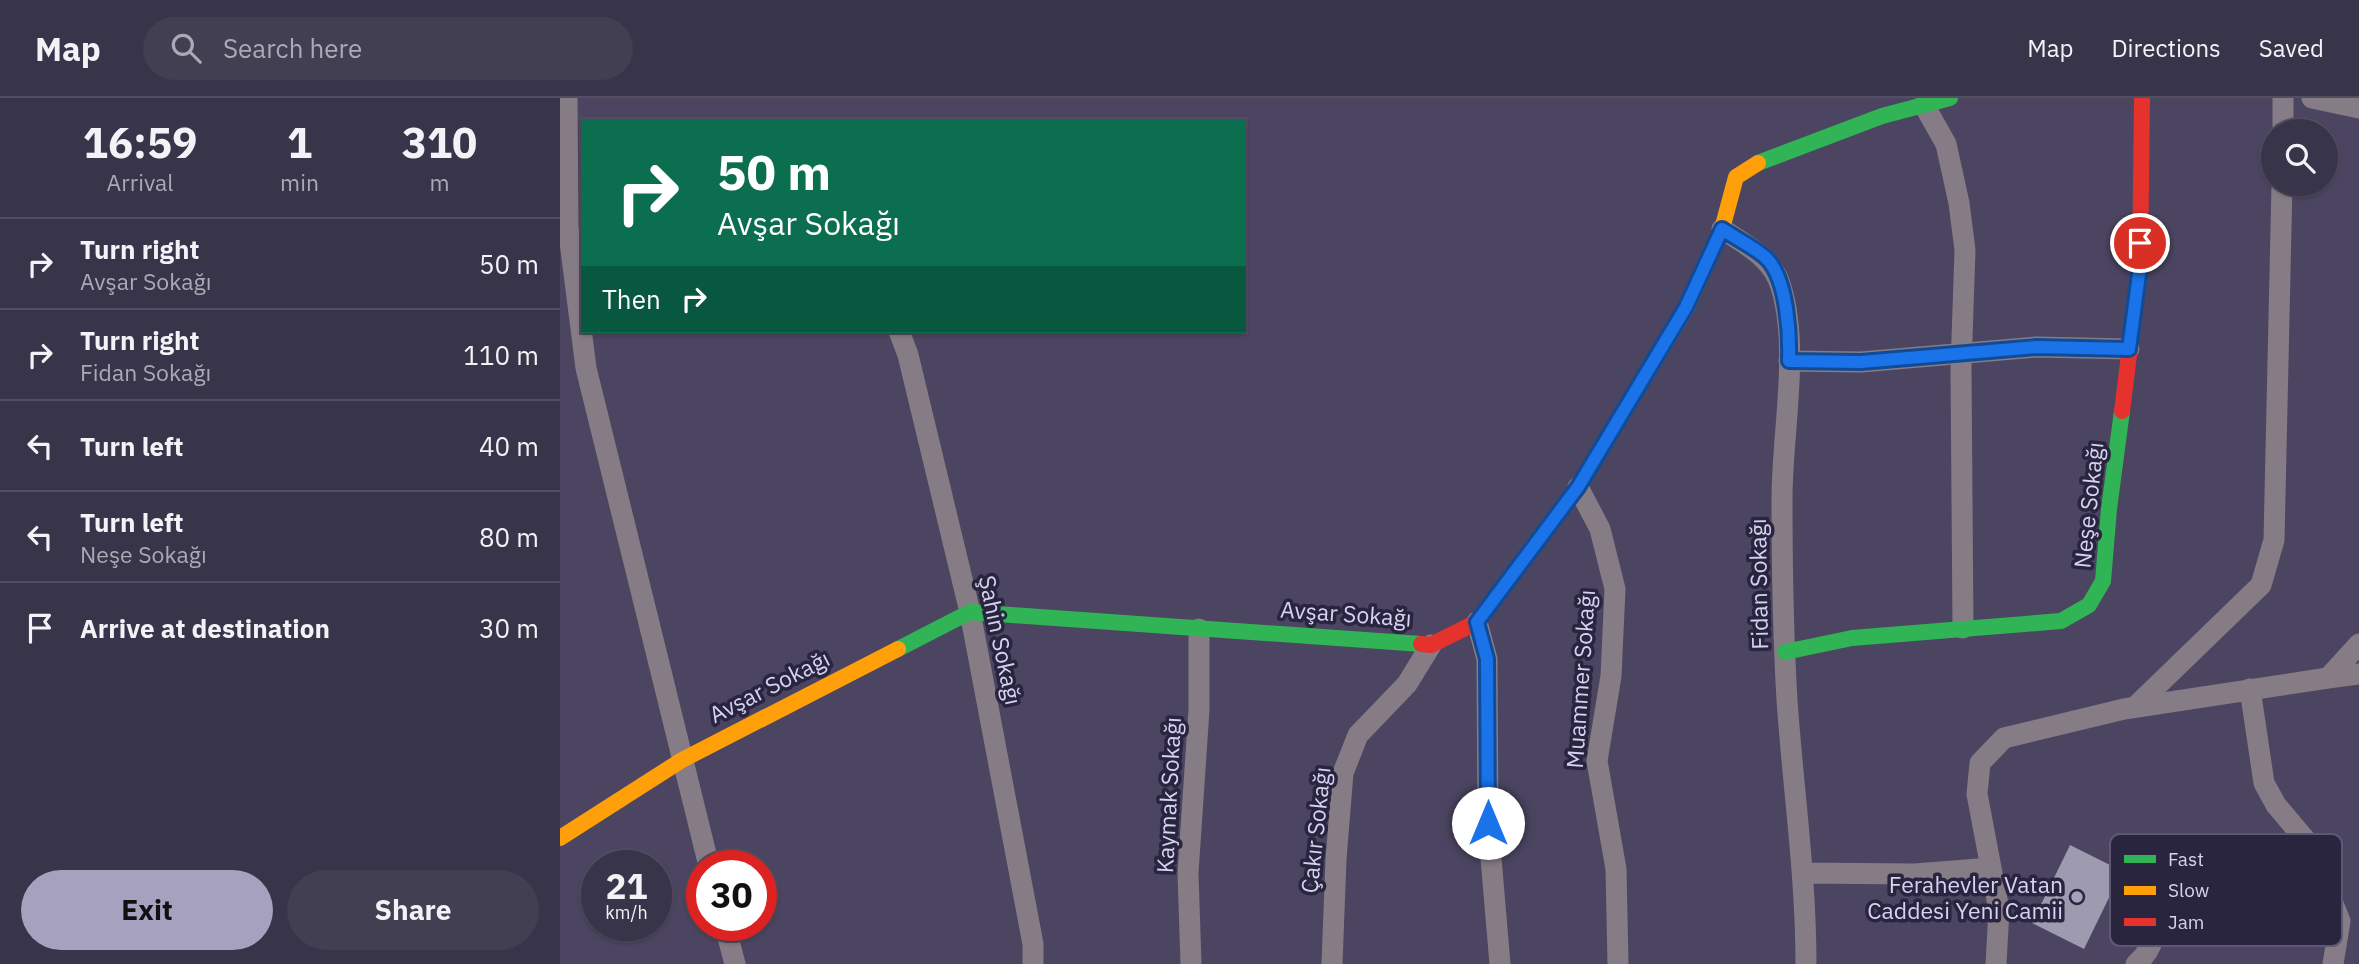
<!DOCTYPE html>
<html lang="en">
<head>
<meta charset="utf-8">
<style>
  :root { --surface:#383449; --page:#433f53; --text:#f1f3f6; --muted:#abaab4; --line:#524f61; --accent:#a5a1bf }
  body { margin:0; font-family:"IBM Plex Sans",sans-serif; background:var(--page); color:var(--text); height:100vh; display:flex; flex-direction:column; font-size:26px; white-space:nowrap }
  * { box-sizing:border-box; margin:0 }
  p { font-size:23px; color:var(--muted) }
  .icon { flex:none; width:38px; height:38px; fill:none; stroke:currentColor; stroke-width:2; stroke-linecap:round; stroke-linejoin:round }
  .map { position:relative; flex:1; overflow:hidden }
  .panel { display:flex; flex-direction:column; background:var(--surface); width:560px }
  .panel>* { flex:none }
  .hud { position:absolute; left:21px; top:21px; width:665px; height:214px; border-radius:0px; box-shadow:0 2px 5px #0004,0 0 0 2px var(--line); background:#0b6e4f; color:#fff; overflow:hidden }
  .tools { position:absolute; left:1701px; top:21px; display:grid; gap:14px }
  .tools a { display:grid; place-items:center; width:77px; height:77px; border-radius:50%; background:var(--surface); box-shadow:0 2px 5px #0004,0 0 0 2px var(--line); font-size:35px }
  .speed { position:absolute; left:21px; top:752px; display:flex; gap:14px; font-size:35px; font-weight:700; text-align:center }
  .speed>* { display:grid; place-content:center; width:91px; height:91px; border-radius:50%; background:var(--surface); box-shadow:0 2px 5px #0004,0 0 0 2px var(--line); line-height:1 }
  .speed small { font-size:18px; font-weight:400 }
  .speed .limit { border:10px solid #d22; background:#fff; color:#111 }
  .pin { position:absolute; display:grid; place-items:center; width:60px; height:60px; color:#fff; margin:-30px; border:4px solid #fff; border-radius:50%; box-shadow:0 2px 7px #0007 }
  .me { position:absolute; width:77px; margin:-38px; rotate:0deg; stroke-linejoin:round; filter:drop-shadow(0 0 5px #0008) }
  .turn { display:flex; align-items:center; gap:24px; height:147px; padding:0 21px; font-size:32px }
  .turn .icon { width:91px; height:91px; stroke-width:2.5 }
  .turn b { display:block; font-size:49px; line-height:60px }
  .then { display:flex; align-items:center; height:66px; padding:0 21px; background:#0003; gap:14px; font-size:26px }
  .eta { display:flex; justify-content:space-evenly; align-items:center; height:119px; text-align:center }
  .eta b { font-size:42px; font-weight:700; line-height:49px }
  .primary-button { display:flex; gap:14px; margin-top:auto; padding:14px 21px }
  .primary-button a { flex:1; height:80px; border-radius:42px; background:var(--accent); color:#111; font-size:28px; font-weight:700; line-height:80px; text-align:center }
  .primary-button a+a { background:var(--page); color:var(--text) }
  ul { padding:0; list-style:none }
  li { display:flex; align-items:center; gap:21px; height:91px; padding:0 21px; border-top:2px solid var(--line) }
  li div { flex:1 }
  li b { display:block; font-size:26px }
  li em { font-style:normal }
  header { display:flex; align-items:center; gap:42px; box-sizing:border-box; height:98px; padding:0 35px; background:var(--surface); border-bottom:2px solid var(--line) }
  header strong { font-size:33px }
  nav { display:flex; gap:38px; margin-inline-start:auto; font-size:24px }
  .search { width:490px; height:63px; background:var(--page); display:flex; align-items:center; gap:18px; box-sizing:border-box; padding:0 24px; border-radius:38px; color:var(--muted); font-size:26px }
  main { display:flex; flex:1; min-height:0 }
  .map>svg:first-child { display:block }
</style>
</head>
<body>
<header>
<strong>Map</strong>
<div class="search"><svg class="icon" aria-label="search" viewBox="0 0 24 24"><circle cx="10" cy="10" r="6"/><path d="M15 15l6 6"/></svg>Search here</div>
<nav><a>Map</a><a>Directions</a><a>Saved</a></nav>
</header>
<main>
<section class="panel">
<div class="eta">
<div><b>16:59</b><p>Arrival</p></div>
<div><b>1</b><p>min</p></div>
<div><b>310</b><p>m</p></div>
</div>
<ul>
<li><svg class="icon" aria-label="right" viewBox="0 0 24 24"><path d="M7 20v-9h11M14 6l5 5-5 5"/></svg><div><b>Turn right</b><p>Avşar Sokağı</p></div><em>50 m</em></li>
<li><svg class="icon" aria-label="right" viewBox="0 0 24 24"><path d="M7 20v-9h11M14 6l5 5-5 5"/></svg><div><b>Turn right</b><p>Fidan Sokağı</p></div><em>110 m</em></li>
<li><svg class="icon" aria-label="left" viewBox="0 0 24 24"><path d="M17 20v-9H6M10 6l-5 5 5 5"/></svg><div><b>Turn left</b></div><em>40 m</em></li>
<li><svg class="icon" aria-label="left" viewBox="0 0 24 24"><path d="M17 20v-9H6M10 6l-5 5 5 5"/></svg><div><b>Turn left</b><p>Neşe Sokağı</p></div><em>80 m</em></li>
<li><svg class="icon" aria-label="arrive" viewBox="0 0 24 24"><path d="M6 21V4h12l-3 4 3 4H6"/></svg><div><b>Arrive at destination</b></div><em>30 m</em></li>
</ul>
<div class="primary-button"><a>Exit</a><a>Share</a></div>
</section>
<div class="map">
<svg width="1799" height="866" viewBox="0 0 1799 866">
  <rect width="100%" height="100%" fill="#4b4561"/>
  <path fill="#9e9ab0" d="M1510 747 1562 773 1524 851 1472 825Z"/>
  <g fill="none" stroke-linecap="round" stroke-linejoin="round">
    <path stroke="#867c85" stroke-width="21" d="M7 0 8 128 26 270 149 768
      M1752 0 1799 10
      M1364 7 1386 46 1399 105 1405 152 1401 270 1403 530
      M1723 33V0
      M1162 131C1186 147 1213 160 1221 189 1240 251 1222 335 1222 400 1222 467 1223 535 1227 602 1233 690 1246 777 1246 866
      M339 233 348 257 410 514 473 846V866
      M1229 263 1301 264 1476 249 1569 251
      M1018 389 1040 431 1055 491 1051 578 1037 663 1056 771 1058 866
      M917 524 927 561 928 725 940 866
      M1768 580 1799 576
      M1690 591 1704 685 1716 707 1749 746 1780 823 1773 866
      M1575 609 1701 487 1714 442 1722 86
      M1242 775 1355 776 1431 770
      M165 828 175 866
      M631 866 628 775 639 612V531
      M772 866 776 761 783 675 798 637 847 586 871 547
      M1436 866 1439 812 1417 696 1420 665 1444 640 1564 611 1768 580 1799 546
      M1576 866C1604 843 1595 811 1592 778"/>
    <path stroke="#30b455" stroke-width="16" d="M1198 65 1322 18 1390 0
      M338 551 410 514 861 546
      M1225 554 1292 540 1501 523 1529 507 1543 483 1549 411 1562 313"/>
    <path stroke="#ff9f0a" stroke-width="16" d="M1032 366 1127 209 1162 131 1176 79 1198 65
      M0 740 122 662 338 551"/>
    <path stroke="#e5322d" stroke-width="16" d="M1562 313 1580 169 1582 0
      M861 546 871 547 917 524 1018 389 1032 366"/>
  </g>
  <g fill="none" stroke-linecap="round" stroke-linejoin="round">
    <defs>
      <path id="route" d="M928 725 927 561 917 524 1018 389 1126 209 1162 131C1175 140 1198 151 1208 162 1227 183 1230 236 1229 263L1301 264 1476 249 1569 251 1580 169V145"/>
    </defs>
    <use href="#route" stroke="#114b97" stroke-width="18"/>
    <use href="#route" stroke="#1a73e8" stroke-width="12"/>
  </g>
  <circle fill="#a5a1bf" stroke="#29253e" stroke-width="2.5" cx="1517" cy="799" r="7"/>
  <g text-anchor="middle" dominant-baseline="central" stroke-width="7" stroke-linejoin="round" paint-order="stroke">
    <g font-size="23" fill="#d6d2f2" stroke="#29253e">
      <text transform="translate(1528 407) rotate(-84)">Neşe Sokağı</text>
      <text transform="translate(1198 486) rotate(-91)">Fidan Sokağı</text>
      <text transform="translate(786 515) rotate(4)">Avşar Sokağı</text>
      <text transform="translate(441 542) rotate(78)">Şahin Sokağı</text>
      <text transform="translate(1020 581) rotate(-86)">Muammer Sokağı</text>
      <text transform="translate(209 588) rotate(-27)">Avşar Sokağı</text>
      <text transform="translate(608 697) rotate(-87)">Kaymak Sokağı</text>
      <text transform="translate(755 732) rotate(-84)">Çakır Sokağı</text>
    </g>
    <g font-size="23" fill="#d6d2f2" stroke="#29253e" text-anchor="end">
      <text x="1503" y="786">Ferahevler Vatan<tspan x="1503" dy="26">Caddesi Yeni Camii</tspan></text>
    </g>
  </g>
  <rect x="1550" y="736" width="232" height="112" rx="10" fill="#29253e" stroke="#5d5974" stroke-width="2"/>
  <rect x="1564" y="757" width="32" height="8" fill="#30b455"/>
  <rect x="1564" y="788" width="32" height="9" fill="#ff9f0a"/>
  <rect x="1564" y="820" width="32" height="8" fill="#e5322d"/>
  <g font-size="19" fill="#d6d2f2">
    <text x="1608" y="768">Fast</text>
    <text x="1608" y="799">Slow</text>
    <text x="1608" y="831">Jam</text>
  </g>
</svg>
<div class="tools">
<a><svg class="icon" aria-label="search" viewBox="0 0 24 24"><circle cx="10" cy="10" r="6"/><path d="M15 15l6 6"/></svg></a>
</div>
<div class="speed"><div>21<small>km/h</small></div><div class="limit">30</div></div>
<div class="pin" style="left:1580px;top:145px;background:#d93025"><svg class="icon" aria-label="arrive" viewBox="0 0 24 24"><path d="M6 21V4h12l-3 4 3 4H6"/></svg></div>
<svg class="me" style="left:928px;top:725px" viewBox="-20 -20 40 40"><circle r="19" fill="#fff"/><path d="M0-13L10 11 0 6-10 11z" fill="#1a73e8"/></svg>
<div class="hud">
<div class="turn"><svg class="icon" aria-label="right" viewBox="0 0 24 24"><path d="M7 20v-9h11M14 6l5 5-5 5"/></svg><div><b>50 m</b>Avşar Sokağı</div></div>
<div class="then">Then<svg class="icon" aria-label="right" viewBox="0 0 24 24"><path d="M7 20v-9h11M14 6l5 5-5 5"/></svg></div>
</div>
</div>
</main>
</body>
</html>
